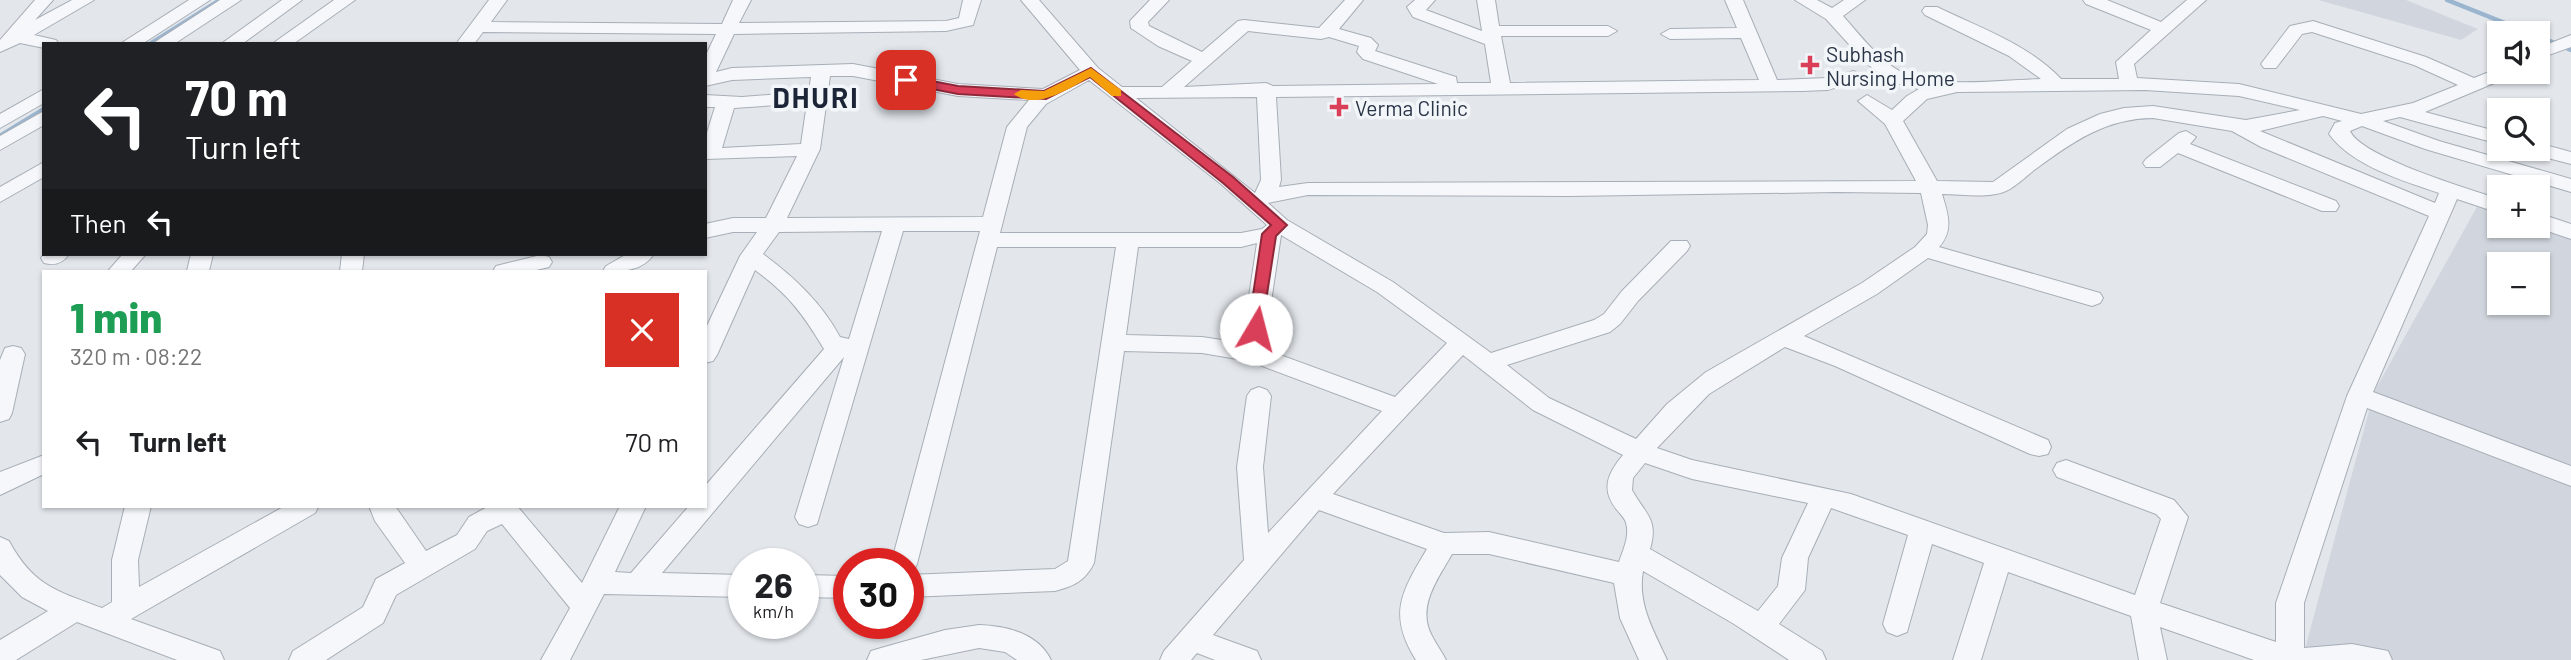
<!DOCTYPE html>
<html lang="en">
<head>
<meta charset="utf-8">
<style>
  :root { --surface:#fff; --page:#f2f2f2; --text:#202124; --muted:#757577 }
  body { margin:0; font-family:Barlow,sans-serif; background:var(--page); color:var(--text); height:100vh; display:flex; flex-direction:column; font-size:26px; white-space:nowrap }
  * { box-sizing:border-box; margin:0 }
  p { font-size:23px; color:var(--muted) }
  .icon { flex:none; width:38px; height:38px; fill:none; stroke:currentColor; stroke-width:2; stroke-linecap:round; stroke-linejoin:round }
  .map { position:relative; flex:1; overflow:hidden }
  .drawer { position:absolute; left:42px; top:270px; width:665px; height:238px; display:flex; flex-direction:column; background:var(--surface); border-radius:0px; box-shadow:0 2px 5px #0004 }
  .drawer>* { flex:none }
  .banner { position:absolute; left:42px; top:42px; width:665px; height:214px; border-radius:0px; box-shadow:0 2px 5px #0004; background:#202124; color:#fff; overflow:hidden }
  .tools { position:absolute; left:2487px; top:21px; display:grid; gap:14px }
  .tools a { display:grid; place-items:center; width:63px; height:63px; border-radius:0px; background:var(--surface); box-shadow:0 2px 5px #0004; font-size:35px }
  .speed { position:absolute; left:728px; top:548px; display:flex; gap:14px; font-size:35px; font-weight:700; text-align:center }
  .speed>* { display:grid; place-content:center; width:91px; height:91px; border-radius:50%; background:var(--surface); box-shadow:0 2px 5px #0004; line-height:1 }
  .speed small { font-size:18px; font-weight:400 }
  .speed .limit { border:10px solid #d22; background:#fff; color:#111 }
  .pin { position:absolute; display:grid; place-items:center; width:60px; height:60px; color:#fff; margin:-30px; border-radius:14px; box-shadow:0 4px 10px #0006 }
  .me { position:absolute; width:77px; margin:-38px; rotate:8deg; stroke-linejoin:round; filter:drop-shadow(0 0 5px #0008) }
  .turn { display:flex; align-items:center; gap:24px; height:147px; padding:0 28px; font-size:32px }
  .turn .icon { width:91px; height:91px; stroke-width:2.5 }
  .turn b { display:block; font-size:49px; line-height:60px }
  .then { display:flex; align-items:center; height:66px; padding:0 28px; background:#0003; gap:14px; font-size:26px }
  .round { display:grid; place-items:center; flex:none; width:74px; height:74px; border-radius:0px; background:var(--page) }
  .head { display:flex; align-items:center; justify-content:space-between; height:119px; padding:0 28px }
  h1 { font-size:42px; font-weight:800; line-height:52px; color:#1e9e55 }
  ul { padding:0; list-style:none }
  li { display:flex; align-items:center; gap:21px; height:105px; padding:0 28px }
  li div { flex:1 }
  li b { display:block; font-size:26px }
  li em { font-style:normal }
  .map>svg:first-child { display:block }
</style>
</head>
<body>
<div class="map">
<svg width="2571" height="660" viewBox="0 0 2571 660">
  <rect width="100%" height="100%" fill="#e3e7ec"/>
  <path fill="#d1d6de" fill-rule="evenodd" d="M2318 0H2406L2478 29 2461 40Z
    M2483 196 2499 202V226H2538V214L2571 225V660H2302L2374 392ZM2499 264H2538V303H2499Z"/>
  <g fill="none" stroke-linecap="round" stroke-linejoin="round">
    <path stroke="#9bb5cf" stroke-width="4.5" d="M2447 0 2530 33
      M2538 36 2571 50
      M150 44 220 0
      M0 136 44 109"/>
    <defs>
      <path id="minor" d="M35 0H53L35 20 72 0H94L34 35 56 40 59 44H44V48L20 43 0 52V40Z
        M189 0H210L142 44H120Z
        M220 0H241L174 44H152Z
        M282 0H302L242 44H221Z
        M334 0H355L293 44H272Z
        M489 0H507L491 22 722 24 733 0H751L739 23 946 21 959 18 963 0H981L973 25 946 31 734 34 716 72 732 68 853 64 958 84 1043 89 1080 70 1021 0H1039L1098 68 1122 87H1162L1192 61 1158 46 1131 28 1130 21 1150 0H1169L1148 22 1149 26 1202 52 1238 21 1244 20 1319 28 1345 0H1363L1339 29 1371 38 1378 45 1375 51 1456 77 1457 83H1491L1485 44 1413 17 1407 7 1415 0H1435L1426 10 1482 31 1477 0H1495L1499 26H1608L1617 31 1608 36H1501L1510 83 1759 80 1741 38 1670 39 1661 34 1670 29 1737 28 1725 0H1743L1777 80 1827 78 1854 71 1863 77 1861 81 1827 90 1802 91 1276 97 1281 180 1279 187 1308 183 1916 181 1885 124 1858 101 1867 95 1892 110 1907 96 1919 89 1889 81 1866 63 1826 19 1795 0H1817L1832 8 1844 0H1865L1843 16C1860 35 1878 59 1901 72 1932 89 2004 80 2041 79L2009 56 1925 15 1922 11 1925 7H1937C1980 28 2028 44 2061 79H2119L2116 62 2151 30 2086 4 2083 0H2107L2161 22 2187 0H2206L2134 64 2137 78 2239 84 2361 114 2413 103 2458 85 2414 65 2312 32 2302 34 2276 68H2264L2261 64 2290 26 2313 21 2426 57 2474 78 2499 68V72H2513L2511 76 2425 112 2499 132V144L2400 117 2383 121 2439 141 2571 179V192L2425 149 2362 126 2350 131C2361 157 2469 189 2499 199V213L2457 199 2373 392 2571 466V486L2367 408 2304 603V648L2352 644 2388 651 2392 660H2254L2160 627 2167 660H2139L2131 616 2008 572 1981 660H1953L1984 563 1932 544 1907 632 1897 636 1887 632 1883 624 1908 535 1831 508 1808 558 1805 590 1779 624 1822 651 1826 660H1789L1734 624 1643 571C1637 604 1654 631 1667 660H1639L1620 618 1614 583 1489 554H1452C1438 579 1416 607 1432 636 1436 644 1442 652 1446 660H1416C1387 614 1402 591 1427 549L1319 510 1213 635 1257 651 1261 660H1215L1197 653 1191 660H1160L1164 651 1244 560 1237 467 1247 396 1251 390 1259 387 1267 390 1271 396 1263 467 1268 533 1382 411 1249 361 1202 353 1124 351 1094 563C1085 581 1074 586 1055 591L908 597V575L1055 569 1068 561 1116 247H997L917 564 913 572 908 573V564H891L980 231H903L817 524 808 527 799 524 795 517 844 357 662 573 744 575V597L604 594 570 660H541L570 608 502 524 487 531 475 549 396 595 383 623 326 660H289L293 651 363 607 376 579 405 563 375 521 369 506H395L426 551 457 535 469 517 489 506H517L582 583 620 506H646L615 572 631 573 689 506H705V486L824 349C803 314 789 295 755 270L717 355 713 361 705 363V330L740 256 757 232H733L705 238V224L733 218H766L797 156 706 159 705 139 715 107H705V95L742 97 809 92 811 77 732 80 705 86V57L716 34 483 32 474 44H456ZM1248 31 1321 39 1329 37 1359 46 1357 52 1363 59 1438 84 1273 86 1266 83 1184 87ZM830 76H853L958 96 1029 100 1007 127 983 217 787 218 820 149ZM1089 80 1221 184 1267 225 1262 229 1241 233H1000L1027 127 1046 104ZM2145 90 2239 96 2300 110 2246 120 2153 106 2124 108 2100 114 2067 129 1993 182 1937 181 1903 121 1927 99 1957 92ZM1257 97 1261 180 1255 193 1136 98ZM807 103 801 144 722 148 734 108ZM2323 116 2342 121 2335 123 2329 134C2352 166 2404 181 2439 193L2435 203 2260 131ZM2153 118 2232 131 2261 147 2429 216 2347 396 2276 603V642L2160 603 2188 517 2174 500 2066 460 2057 463 2053 470 2057 477 2156 514 2161 519 2135 595 1851 494 1692 460 1657 448 1709 394 1785 347 1835 366 2030 454 2039 456 2048 454 2051 447 2048 440 1804 336 1877 294 1928 258 2092 306 2100 303 2103 298 2100 293 1939 247C1954 230 1948 214 1942 194 1961 194 1988 199 2006 191 2017 186 2027 175 2037 168 2072 142 2107 118 2153 118ZM1837 192 1921 193 1928 225 1927 234 1915 247 1862 283 1706 372 1667 404 1636 439 1549 398 1507 365 1610 332 1620 324 1638 301 1687 251 1690 246 1687 241H1671L1622 291 1604 314 1594 320 1491 353 1393 282 1287 220 1268 203 1308 195 1569 196ZM882 231 849 339 840 337C821 302 795 278 763 254L779 232ZM1281 235 1377 292 1447 343 1395 397 1264 349ZM1257 243 1242 343 1202 337 1126 335 1138 247H1241ZM1463 355 1533 410 1623 455C1608 473 1600 489 1617 510 1620 514 1625 518 1626 523 1630 536 1623 550 1619 562L1489 532 1444 533 1333 494ZM1645 463 1692 479 1808 503 1782 558 1778 586 1758 611 1650 549C1659 519 1645 514 1632 490L1633 478Z
        M2571 35V47L2538 59V48Z
        M44 89V103L0 128V114Z
        M44 111V125L0 150V136Z
        M2186 131 2196 137 2190 144 2336 201 2339 206 2336 211H2322L2178 153 2160 167H2146L2143 163 2146 159 2179 133Z
        M2538 143 2571 152V164L2529 153 2526 149H2538Z
        M44 162V177L0 202V187Z
        M2538 213 2571 224V239L2533 226H2538Z
        M44 254H69C63 263 55 266 44 263L41 258Z
        M123 254H146L131 271H108Z
        M191 254H213L209 271H187Z
        M342 254H364L362 271H340Z
        M627 254H654C642 272 622 271 603 271L606 266Z
        M541 255 549 257 552 262 549 267 532 271H493L496 266Z
        M13 346 21 348 25 354 12 413 9 419 0 422V360L5 348Z
        M44 455V474L0 495V472Z
        M125 506H151L138 560 139 587 285 506H319L315 513 131 619 220 651 224 660H177L77 622 16 660H0V640L48 611 22 597 0 575V537L9 541C33 586 57 591 102 608L112 602V560Z
        M803 575 849 576V598L803 597Z
        M979 625C1006 626 1038 633 1051 660H1017L1005 652 979 648 921 660H867L871 651 881 648 945 630Z"/>
    </defs>
    <use href="#minor" stroke="#a7aeb7" stroke-width="2"/>
    <use href="#minor" fill="#f6f7fa" fill-rule="evenodd"/>
  </g>
  <path fill="#da3f5a" stroke="#8e293a" stroke-width="2" d="M1091 68 1233 177 1287 225 1276 236 1261 333H1250L1248 329 1262 234 1271 225 1223 183 1090 77 1046 99 958 94 906 84 899 80 906 76 958 86 1044 91Z"/>
  <path fill="#f59e0b" d="M1091 68 1121 90V96H1112L1090 77C1070 88 1036 111 1014 94L1021 90 1044 91Z"/>
  <g fill="#da3f5a" stroke="#f3f6f9" stroke-width="2.5">
    <path d="M1806.5 54.5h7v7h7v7h-7v7h-7v-7h-7v-7h7z"/>
    <path d="M1335.5 96.5h7v7h7v7h-7v7h-7v-7h-7v-7h7z"/>
  </g>
  <g text-anchor="middle" dominant-baseline="central" stroke-width="7" stroke-linejoin="round" paint-order="stroke">
    <g font-size="21" fill="#293446" stroke="#f3f6f9" text-anchor="start">
      <text x="1826" y="53">Subhash<tspan x="1826" dy="24">Nursing Home</tspan></text>
      <text x="1355" y="107">Verma Clinic</text>
    </g>
    <g font-size="28" font-weight="bold" letter-spacing="2" fill="#1b2537" stroke="#f3f6f9">
      <text x="816" y="97">DHURI</text>
    </g>
  </g>
</svg>
<div class="tools">
<a><svg class="icon" aria-label="sound" viewBox="0 0 24 24"><path d="M4 9h4l5-4v14l-5-4H4zM17 9q2 3 0 6"/></svg></a>
<a><svg class="icon" aria-label="search" viewBox="0 0 24 24"><circle cx="10" cy="10" r="6"/><path d="M15 15l6 6"/></svg></a>
<a>+</a>
<a>−</a>
</div>
<div class="speed"><div>26<small>km/h</small></div><div class="limit">30</div></div>
<div class="pin" style="left:906px;top:80px;background:#d93025"><svg class="icon" aria-label="arrive" viewBox="0 0 24 24"><path d="M6 21V4h12l-3 4 3 4H6"/></svg></div>
<svg class="me" style="left:1256px;top:329px" viewBox="-20 -20 40 40"><circle r="19" fill="#fff"/><path d="M0-13L10 11 0 6-10 11z" fill="#da3f5a"/></svg>
<div class="banner">
<div class="turn"><svg class="icon" aria-label="left" viewBox="0 0 24 24"><path d="M17 20v-9H6M10 6l-5 5 5 5"/></svg><div><b>70 m</b>Turn left</div></div>
<div class="then">Then<svg class="icon" aria-label="left" viewBox="0 0 24 24"><path d="M17 20v-9H6M10 6l-5 5 5 5"/></svg></div>
</div>
<section class="drawer">
<div class="head"><div><h1>1 min</h1><p>320 m · 08:22</p></div><a class="round" style="background:#d93025;color:#fff"><svg class="icon" aria-label="close" viewBox="0 0 24 24"><path d="M6 6l12 12M18 6L6 18"/></svg></a></div>
<ul>
<li><svg class="icon" aria-label="left" viewBox="0 0 24 24"><path d="M17 20v-9H6M10 6l-5 5 5 5"/></svg><div><b>Turn left</b></div><em>70 m</em></li>
</ul>
</section>
</div>
</body>
</html>
